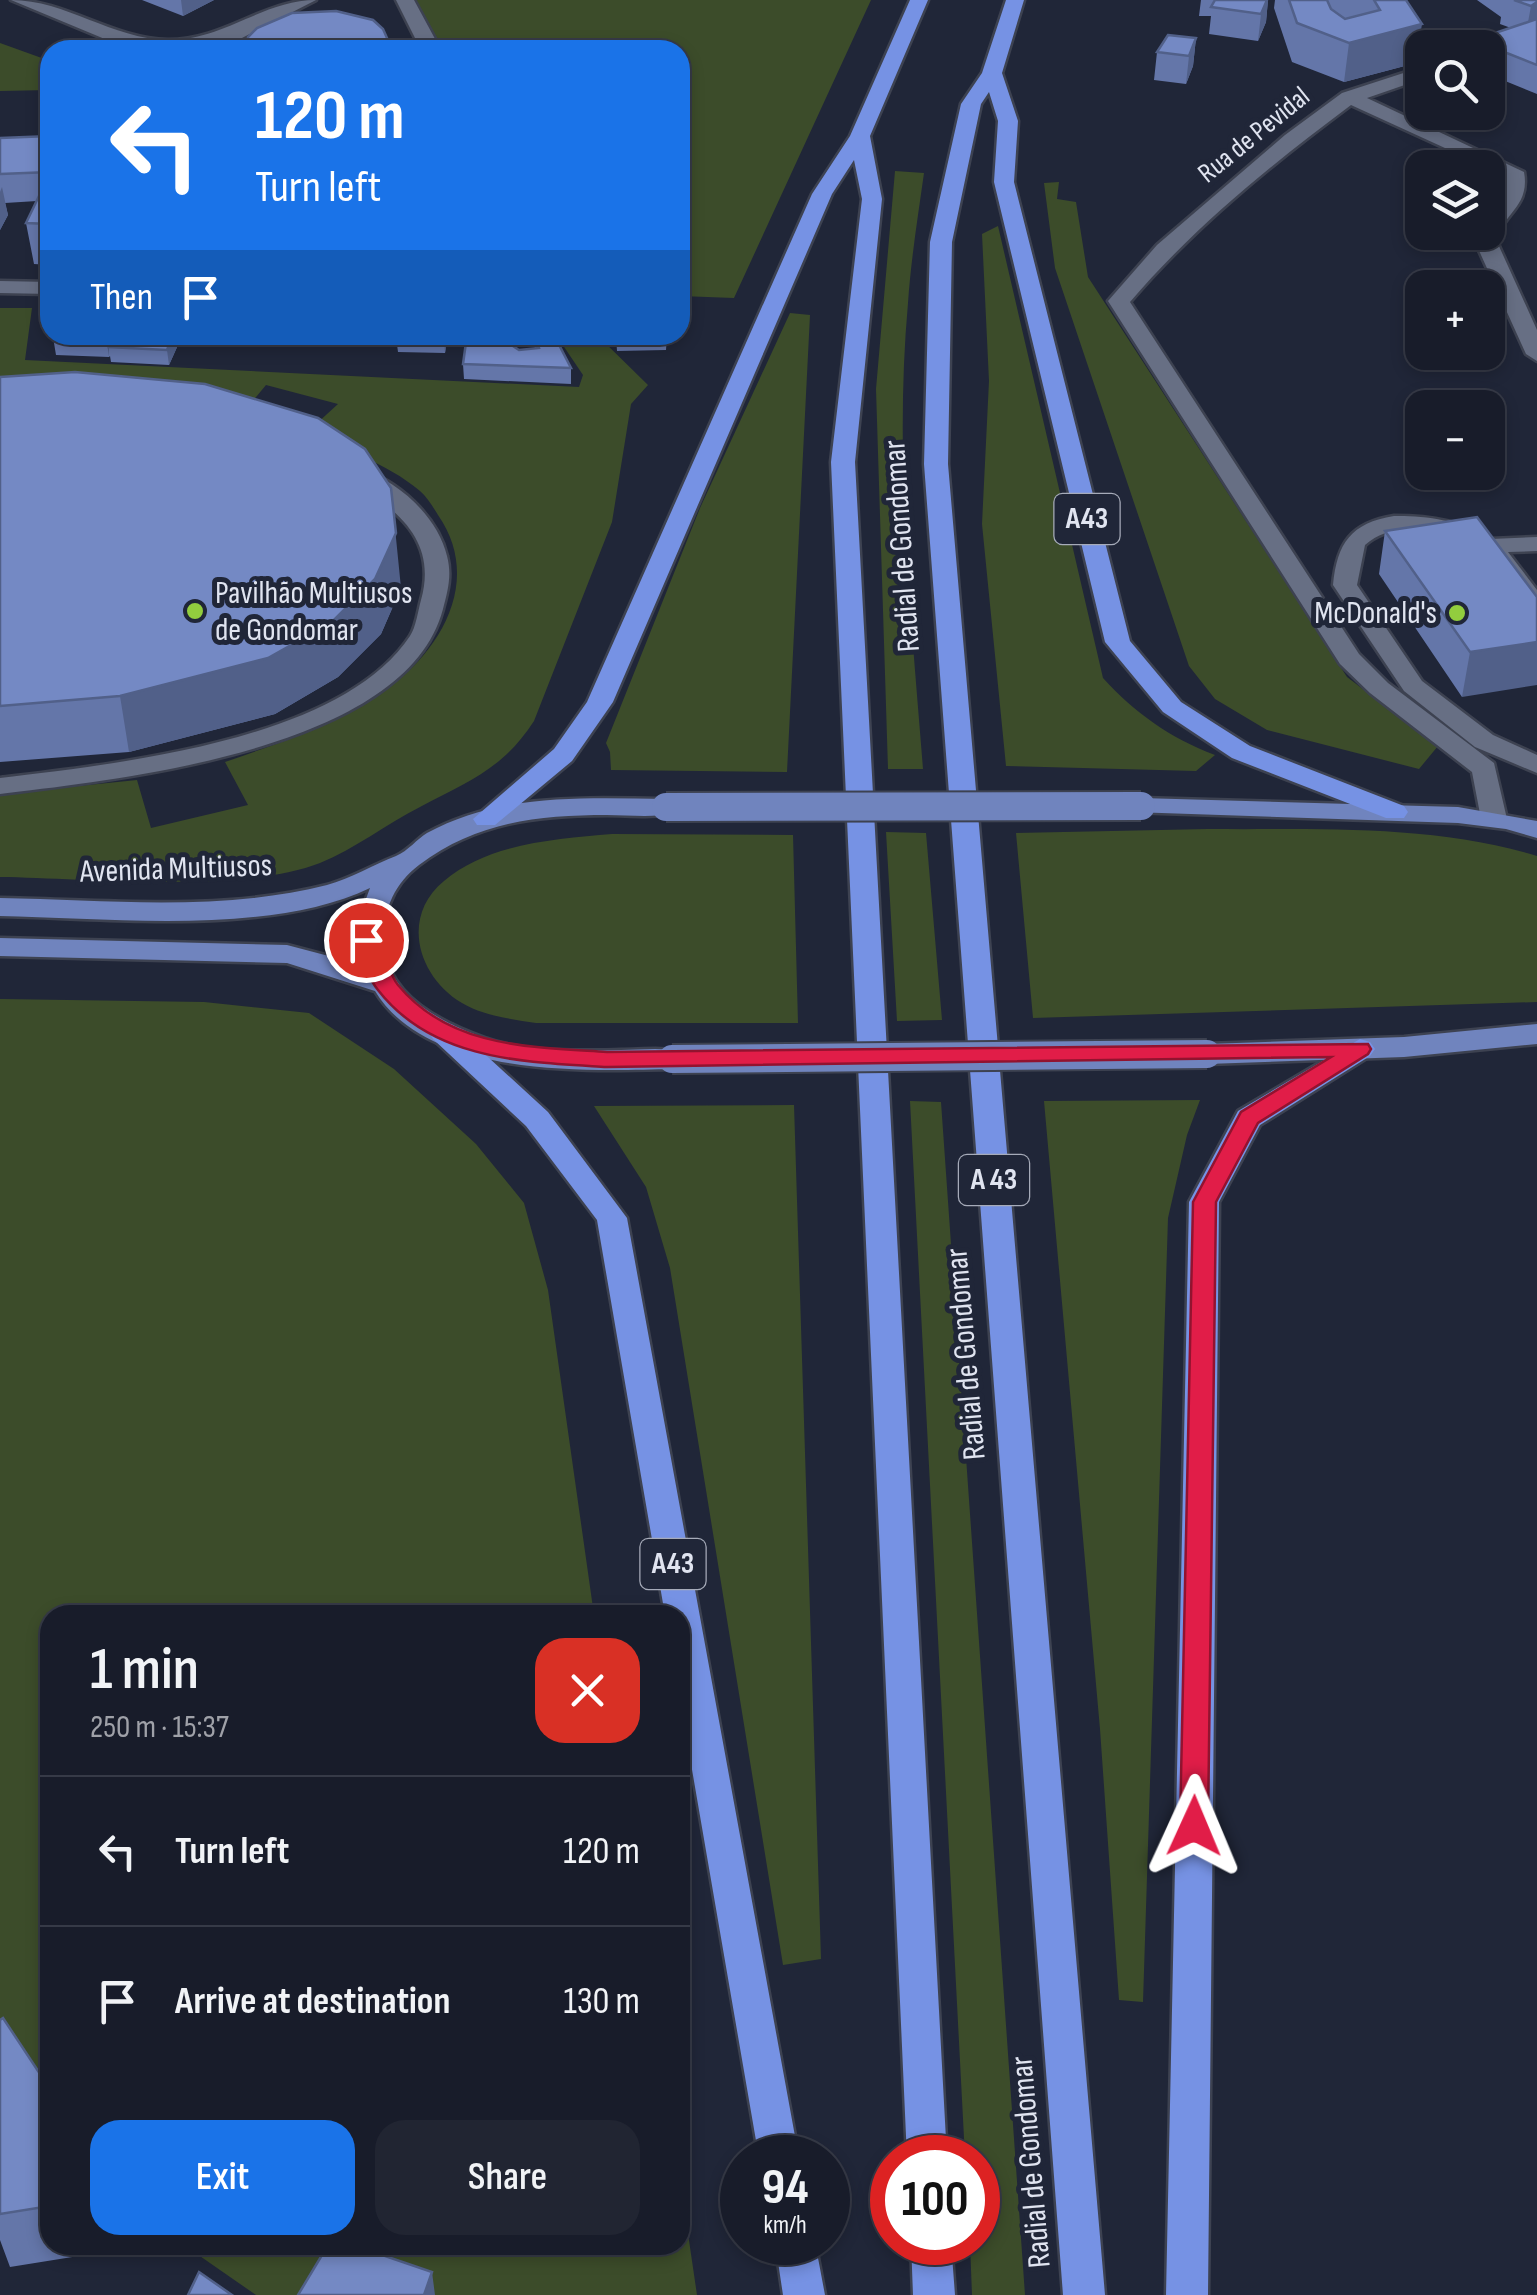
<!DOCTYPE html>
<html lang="en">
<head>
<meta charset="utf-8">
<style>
  :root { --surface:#181c2a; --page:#212532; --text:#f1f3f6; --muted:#9fa1a8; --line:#363a47; --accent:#1a73e8 }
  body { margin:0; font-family:"Sofia Sans Condensed",sans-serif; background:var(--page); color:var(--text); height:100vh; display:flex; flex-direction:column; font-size:38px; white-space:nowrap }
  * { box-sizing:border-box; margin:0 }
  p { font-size:32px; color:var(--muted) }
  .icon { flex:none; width:55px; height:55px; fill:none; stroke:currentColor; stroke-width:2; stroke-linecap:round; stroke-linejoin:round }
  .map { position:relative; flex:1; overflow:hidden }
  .side { position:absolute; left:40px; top:1605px; width:650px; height:650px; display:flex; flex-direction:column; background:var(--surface); border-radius:30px; box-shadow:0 5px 15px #0003,0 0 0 2px var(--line) }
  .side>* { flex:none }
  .top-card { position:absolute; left:40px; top:40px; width:650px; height:305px; border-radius:30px; box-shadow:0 5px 15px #0003,0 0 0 2px var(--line); background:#1a73e8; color:#fff; overflow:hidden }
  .fabs { position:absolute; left:1405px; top:30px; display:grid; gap:20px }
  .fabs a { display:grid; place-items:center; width:100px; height:100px; border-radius:20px; background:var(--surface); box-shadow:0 5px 15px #0003,0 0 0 2px var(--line); font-size:50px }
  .speed { position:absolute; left:720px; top:2135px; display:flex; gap:20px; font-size:50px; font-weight:700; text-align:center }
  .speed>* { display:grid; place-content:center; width:130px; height:130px; border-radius:50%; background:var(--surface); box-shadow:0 5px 15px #0003,0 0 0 2px var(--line); line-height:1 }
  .speed small { font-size:25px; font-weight:400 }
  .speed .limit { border:15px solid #d22; background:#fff; color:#111 }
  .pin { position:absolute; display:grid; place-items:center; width:85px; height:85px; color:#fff; margin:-42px; border:5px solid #fff; border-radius:50%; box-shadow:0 2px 10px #0007 }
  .me { position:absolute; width:110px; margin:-55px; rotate:1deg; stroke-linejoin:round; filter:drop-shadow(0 0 8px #0008) }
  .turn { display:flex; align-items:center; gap:35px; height:210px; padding:0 50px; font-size:45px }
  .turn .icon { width:130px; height:130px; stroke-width:2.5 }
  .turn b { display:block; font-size:70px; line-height:85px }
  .then { display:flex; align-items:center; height:95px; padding:0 50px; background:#0003; gap:20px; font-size:38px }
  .round { display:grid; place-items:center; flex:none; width:105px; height:105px; border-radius:30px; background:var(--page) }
  .overview { display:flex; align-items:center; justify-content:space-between; height:170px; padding:0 50px }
  h1 { font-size:60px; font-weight:600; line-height:75px }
  .action { display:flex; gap:20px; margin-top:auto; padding:20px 50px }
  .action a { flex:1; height:115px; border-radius:30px; background:var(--accent); color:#fff; font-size:40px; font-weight:600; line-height:115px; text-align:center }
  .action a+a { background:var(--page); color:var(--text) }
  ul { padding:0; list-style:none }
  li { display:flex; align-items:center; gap:30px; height:150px; padding:0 50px; border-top:2px solid var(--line) }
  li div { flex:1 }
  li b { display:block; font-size:38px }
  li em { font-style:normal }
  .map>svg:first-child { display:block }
</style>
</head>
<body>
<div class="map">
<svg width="1537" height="2295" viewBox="0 0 1537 2295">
  <rect width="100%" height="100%" fill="#202638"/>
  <path fill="#3c4c2a" d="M409 0H871L734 298 680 296V50H434Z
    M0 43 50 61V90L0 91Z
    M895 171 924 173C918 216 911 259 908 303 894 457 911 614 923 769H888L876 389Z
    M1059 182 1057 199 1076 202 1088 277 1347 677 1438 746 1419 769 1267 730 1215 699 1189 666 1055 268 1044 183Z
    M998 226 1103 678C1135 713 1170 738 1215 755L1196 771 1006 766 982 524 989 381 982 234Z
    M0 308H32L25 360 579 387 583 375 556 335H597L648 385 631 404 612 522 534 721C503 769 469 781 420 807 386 824 355 849 320 863 241 894 87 878 0 877V794L137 780 151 828 248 805 225 762C281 742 343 724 391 686 445 645 481 577 438 515 433 507 427 497 420 491 385 462 346 450 303 436L338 404 266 385 247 408 0 409Z
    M790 313 810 315 787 772 611 770 610 752 606 743 700 508Z
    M1208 829C1316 830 1432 824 1537 856V1002L1033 1018 1016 833Z
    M886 832 926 833 942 1020 897 1021Z
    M612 834 793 835 798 1023H536C511 1019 484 1016 462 1003 418 977 400 917 444 881 489 843 556 839 612 834Z
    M0 999 204 1002 309 1013 394 1069 476 1144 524 1203 548 1290 594 1615H50V2152L0 2118Z
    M1200 1100 1187 1135 1168 1218 1143 2002 1119 2000 1100 1729 1044 1101Z
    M910 1101 941 1102 1025 2295H972L970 2243 978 2242V2158L965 2157Z
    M794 1105 821 1959 783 1965 670 1268 646 1187 594 1106Z
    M680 2179 697 2295H256L184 2245H680Z"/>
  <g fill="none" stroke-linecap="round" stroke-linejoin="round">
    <defs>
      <path id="minor" d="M11 0C66 0 112 39 168 40 225 40 263 0 316 0L240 39 191 50 142 49 112 42Z
        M396 0H414L441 50H421Z
        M1422 67V79L1367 98 1524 172C1531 210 1497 215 1498 244L1537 330V361L1526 354 1476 244V232H1488C1488 210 1507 200 1504 175L1351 105C1272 164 1194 227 1130 302L1359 654 1388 683 1494 763 1507 819 1494 827 1481 819 1472 772 1370 693 1340 664 1108 301 1157 245 1285 135 1342 93Z
        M0 281 50 282V294L0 293Z
        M358 469C397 479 438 517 447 556 452 575 448 590 443 609 406 750 122 779 0 794V778C116 764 341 741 410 636 416 627 418 611 421 600 438 540 396 508 350 481L346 476Z
        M1394 516C1419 516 1459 518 1477 536L1465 543C1430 535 1396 518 1365 545L1357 585 1422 681 1493 735 1537 755V773L1475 747 1404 691 1333 585C1337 543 1351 523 1394 516Z
        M1537 537V551L1508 552 1537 590V614L1528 612 1479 546 1491 539Z"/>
      <path id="major" d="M1141 798 1458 807 1537 821V838L1506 829 1458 823 1132 812 1128 806Z
        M666 799 675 801 679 807 675 813C654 818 629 815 607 815 537 815 476 822 419 865 391 886 380 918 385 952 392 998 445 1024 485 1038 527 1053 577 1051 621 1050 641 1050 663 1047 682 1052L687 1059 682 1066 672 1069C584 1071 428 1078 375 991L287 963 0 956V938L287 945 359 964 354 931 370 888C270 936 110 918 0 916V898C108 900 221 912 327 885 350 879 375 864 396 856 408 851 417 839 427 833 500 793 585 798 666 799Z
        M1537 1024V1044L1404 1057 1207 1064 1197 1061 1192 1054 1197 1047 1207 1044 1404 1037Z"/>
      <path id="highway" d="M910 0H928L870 136 882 199 855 462 947 2158H907L831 462 862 199 854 160 832 194 613 702 572 761 495 825H477L473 819 554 749 587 702 812 194 850 136Z
        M1006 0H1024L1002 73 1018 121 1014 182 1130 641 1181 702 1250 746 1404 806 1408 812 1404 818H1386L1232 758 1163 712 1105 642 994 182 998 121 989 92 981 104 952 242 948 464 1105 2295H1063L924 464 930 242 961 104 982 73Z
        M443 1022 453 1025 548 1112 627 1218 799 2158H759L680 1700V1615H665L597 1220 526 1126 433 1039 429 1032 433 1025Z
        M1360 1039 1370 1042 1375 1049 1370 1056 1260 1125 1219 1202 1208 2295H1166L1189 1202 1238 1111Z
        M775 2242H815L825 2295H783Z
        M911 2242H951L955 2295H913Z"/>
    </defs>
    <use href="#minor" stroke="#3d4251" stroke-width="5"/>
    <use href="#major" stroke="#3d4251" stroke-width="5"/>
    <use href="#highway" stroke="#3d4251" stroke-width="5"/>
    <use href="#minor" fill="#676f84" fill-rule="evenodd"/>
    <use href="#major" fill="#7084be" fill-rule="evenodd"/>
    <use href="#highway" fill="#7692e4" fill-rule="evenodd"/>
    <defs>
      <path id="major-bridge" d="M666 807 1141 806
        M672 1059 1207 1054"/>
    </defs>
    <use href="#major-bridge" stroke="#3d4251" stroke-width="32" stroke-linecap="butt"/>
    <use href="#major-bridge" stroke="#7084be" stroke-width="28"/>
  </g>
  <path fill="#6476a9" d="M142 0H214L183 16Z
    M1201 0H1268L1266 22 1258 41 1209 34 1211 16H1199Z
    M1275 0H1406L1416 63 1344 82 1292 62 1274 8Z
    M1477 0H1537V94L1488 74V48H1473L1474 40 1511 28 1500 24 1501 17Z
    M1196 38 1193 66 1186 84 1154 80 1157 52Z
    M50 136V265L34 264 26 223 37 201 5 203 8 215 0 230V138Z
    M50 293V335H176L178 345 169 365 111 362 110 356 109 357 56 355 53 337 48 336 42 307Z
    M448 335 445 353 398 352 396 337Z
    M530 335H554L571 368V384L464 379 463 364 519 350 535 348Z
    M616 335H667L666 350 617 351Z
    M0 377 401 588 381 634 338 677 275 714 129 752 0 762Z
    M1385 531 1537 597 1462 697 1379 574Z
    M0 2020 50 2089V2245H88L91 2254 10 2267 0 2240Z"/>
  <path fill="#516089" d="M181 0H214L183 16Z
    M1267 0H1268L1266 22 1258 41 1261 14Z
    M1537 2V26L1526 33 1531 6Z
    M1422 24 1416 63 1344 82 1349 43Z
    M1196 38 1193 66 1186 84 1189 56Z
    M2 187 8 215 0 230V192Z
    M106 335H120L109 347V357Z
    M173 335H176L178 345 169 365 167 350Z
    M444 335H448L445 353 444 338Z
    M391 488 401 588 381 634 338 677 275 714 129 752 120 696Z
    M1537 642V685L1462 697 1470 652Z
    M432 2272 435 2295H424Z"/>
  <path fill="#7489c4" stroke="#516089" stroke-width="2.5" d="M1215 0H1267L1261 14 1211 7Z
    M1289 0H1327L1331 9 1345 19 1380 10 1374 0H1406L1422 24 1349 43 1297 23Z
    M1514 0H1537V2L1531 6Z
    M336 11 373 20 383 29 387 38 383 48 380 50H250L247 47 248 37 257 28 292 13Z
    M1537 19V65L1474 40Z
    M1168 35 1196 38 1189 56 1157 52Z
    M50 136V172L0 174V138Z
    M50 173V224L26 223Z
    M50 293V308L42 307Z
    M114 335H173L167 350 109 347Z
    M397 335H444V338L396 337Z
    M467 335 501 338 519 350 539 348 535 335H554L571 368 463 364Z
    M75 372 205 384 318 418 365 449 391 488 396 533 375 579 332 622 268 658 120 696 0 706V377Z
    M1477 517 1537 597V642L1470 652 1385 531Z
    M3 2018 50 2089V2206L0 2214V2020Z
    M328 2245H353L432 2272 424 2295H298Z
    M199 2272 232 2295H188Z"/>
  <path fill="#e11d48" stroke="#92132f" stroke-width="2.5" d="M366 933C385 939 386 971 398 985 450 1048 531 1047 607 1052L1368 1044 1371 1049 1368 1054 1258 1123 1216 1202 1208 1826 1204 1835 1194 1838 1184 1835 1180 1826 1193 1202 1241 1112 1331 1057 607 1067C525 1062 433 1061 378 990 367 977 362 956 356 940Z"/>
  <g fill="#92cd3e" stroke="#202638" stroke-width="4">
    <circle cx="195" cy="611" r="10"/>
    <circle cx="1457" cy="613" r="10"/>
  </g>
  <g text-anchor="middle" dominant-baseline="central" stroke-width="10" stroke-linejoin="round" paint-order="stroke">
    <g font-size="28" fill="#e0e4f0" stroke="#202638">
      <text transform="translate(1254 135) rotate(-39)">Rua de Pevidal</text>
    </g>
    <g fill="#202638" stroke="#a6abb9" stroke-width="2.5">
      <rect x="1054.5" y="494" width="65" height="50" rx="8"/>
      <rect x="959" y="1155" width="70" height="50" rx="8"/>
      <rect x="640.5" y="1539" width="65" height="50" rx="8"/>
    </g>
    <g font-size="30" font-weight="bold" fill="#e0e4f0">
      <text x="1087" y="519">A43</text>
      <text x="994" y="1180">A 43</text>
      <text x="673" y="1564">A43</text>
    </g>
    <g font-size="32" fill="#e0e4f0" stroke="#202638">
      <text transform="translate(902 546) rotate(-94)">Radial de Gondomar</text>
      <text transform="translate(176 869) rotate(-2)">Avenida Multiusos</text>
      <text transform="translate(966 1354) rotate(-95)">Radial de Gondomar</text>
      <text transform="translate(1031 2162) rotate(-95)">Radial de Gondomar</text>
    </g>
    <g font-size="32" fill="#e0e4f0" stroke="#202638" text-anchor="start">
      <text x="215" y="593">Pavilhão Multiusos<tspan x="215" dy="37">de Gondomar</tspan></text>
      <text x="1437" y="613" text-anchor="end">McDonald's</text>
    </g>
  </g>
</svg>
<div class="fabs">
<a><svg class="icon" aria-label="search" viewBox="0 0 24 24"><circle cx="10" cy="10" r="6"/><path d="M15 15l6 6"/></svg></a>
<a><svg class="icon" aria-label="layers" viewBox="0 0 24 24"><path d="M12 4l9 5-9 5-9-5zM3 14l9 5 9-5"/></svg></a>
<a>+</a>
<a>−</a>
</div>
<div class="speed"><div>94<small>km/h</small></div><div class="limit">100</div></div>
<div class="pin" style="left:366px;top:940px;background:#d93025"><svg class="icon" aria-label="arrive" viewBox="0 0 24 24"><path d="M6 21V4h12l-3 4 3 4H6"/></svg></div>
<svg class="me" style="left:1194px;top:1826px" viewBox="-20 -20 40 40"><path d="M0-17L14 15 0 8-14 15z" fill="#e11d48" stroke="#fff" stroke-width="4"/></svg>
<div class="top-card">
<div class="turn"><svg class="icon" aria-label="left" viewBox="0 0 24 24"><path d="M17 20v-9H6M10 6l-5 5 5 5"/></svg><div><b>120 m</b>Turn left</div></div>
<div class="then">Then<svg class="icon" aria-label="arrive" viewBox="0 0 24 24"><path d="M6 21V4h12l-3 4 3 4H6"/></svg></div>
</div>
<section class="side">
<div class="overview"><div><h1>1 min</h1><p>250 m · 15:37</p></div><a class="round" style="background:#d93025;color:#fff"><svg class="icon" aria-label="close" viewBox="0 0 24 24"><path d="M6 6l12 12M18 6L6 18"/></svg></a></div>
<ul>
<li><svg class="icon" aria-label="left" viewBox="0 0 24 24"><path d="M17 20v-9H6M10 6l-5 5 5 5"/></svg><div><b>Turn left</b></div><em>120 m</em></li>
<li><svg class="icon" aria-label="arrive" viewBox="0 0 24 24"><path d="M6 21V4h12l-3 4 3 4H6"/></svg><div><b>Arrive at destination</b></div><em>130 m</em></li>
</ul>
<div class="action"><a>Exit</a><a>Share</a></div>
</section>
</div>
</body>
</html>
